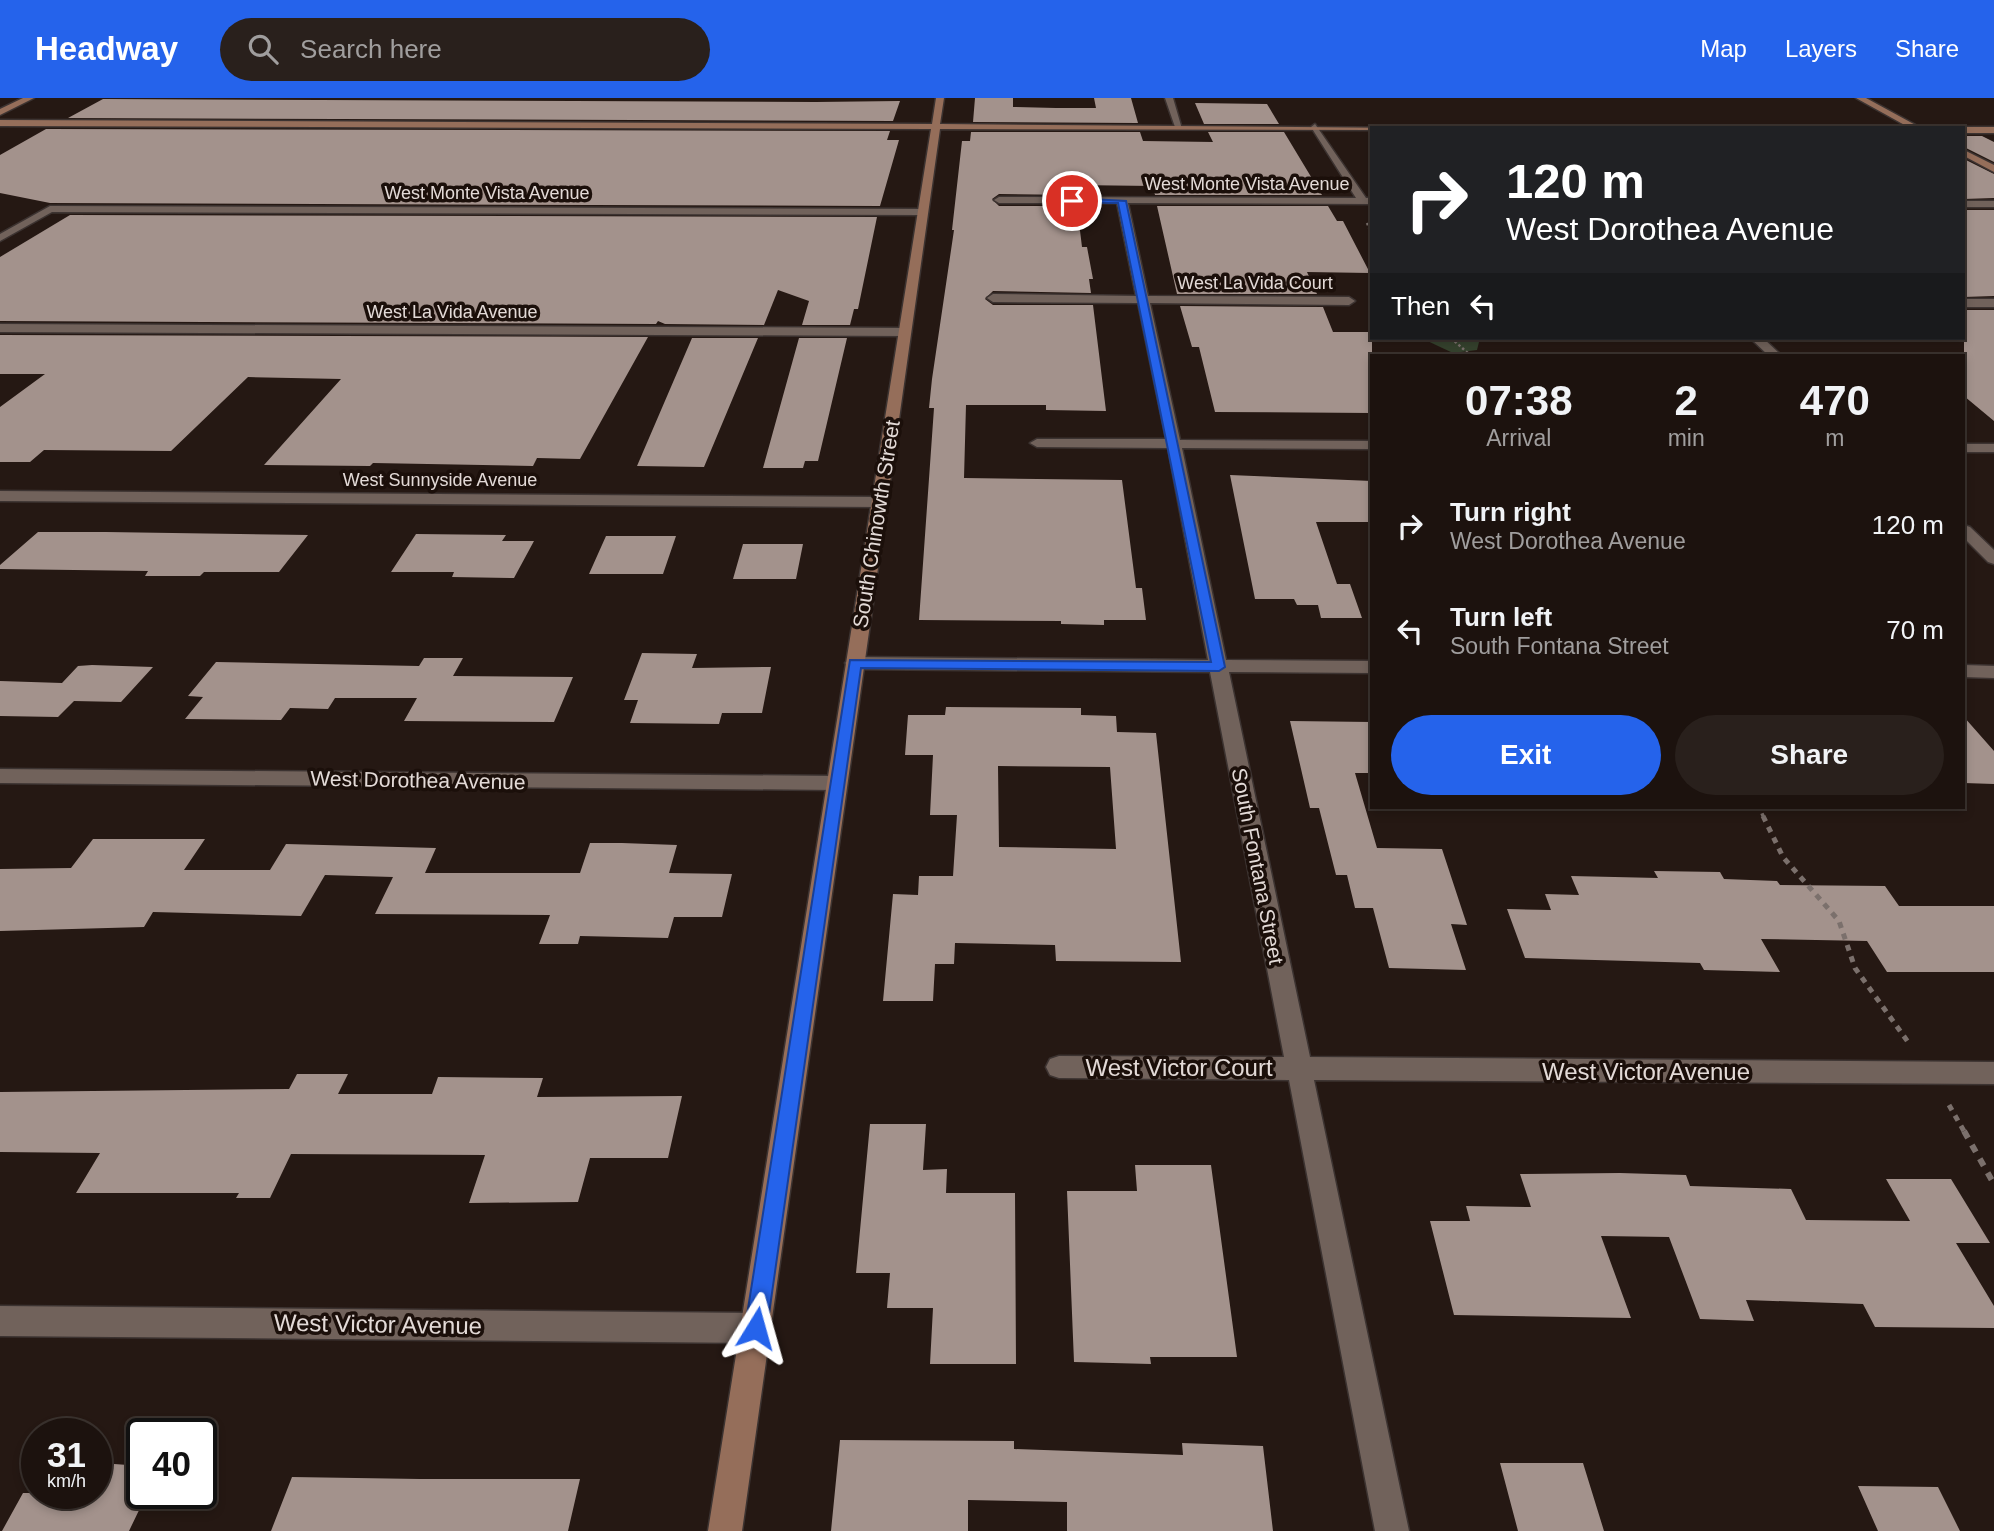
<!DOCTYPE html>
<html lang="en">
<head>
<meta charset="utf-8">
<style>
  :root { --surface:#1c120e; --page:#29201c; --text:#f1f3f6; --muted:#a09e9e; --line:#3a322e; --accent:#2563eb }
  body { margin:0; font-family:Arial,sans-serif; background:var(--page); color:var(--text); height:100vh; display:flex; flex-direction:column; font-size:26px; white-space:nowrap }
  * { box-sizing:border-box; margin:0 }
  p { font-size:23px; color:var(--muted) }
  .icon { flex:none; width:38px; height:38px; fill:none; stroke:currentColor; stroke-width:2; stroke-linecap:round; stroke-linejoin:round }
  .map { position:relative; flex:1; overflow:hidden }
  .panel { position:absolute; left:1370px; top:256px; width:595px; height:455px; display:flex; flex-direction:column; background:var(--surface); border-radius:0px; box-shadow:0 4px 10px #0003,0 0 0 2px var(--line) }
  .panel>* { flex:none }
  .guide { position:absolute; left:1370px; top:28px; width:595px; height:214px; border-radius:0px; box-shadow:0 4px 10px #0003,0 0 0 2px var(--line); background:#202124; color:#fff; overflow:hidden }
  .speed { position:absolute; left:21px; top:1320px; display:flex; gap:14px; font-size:35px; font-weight:700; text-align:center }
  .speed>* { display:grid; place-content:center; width:91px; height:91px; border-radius:50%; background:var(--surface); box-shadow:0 4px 10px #0003,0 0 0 2px var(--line); line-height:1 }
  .speed small { font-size:18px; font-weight:400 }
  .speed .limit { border:4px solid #111; border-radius:10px; background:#fff; color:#111 }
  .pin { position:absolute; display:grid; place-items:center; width:60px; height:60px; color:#fff; margin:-30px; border:4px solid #fff; border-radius:50%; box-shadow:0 2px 7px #0007 }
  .me { position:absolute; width:77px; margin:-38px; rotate:8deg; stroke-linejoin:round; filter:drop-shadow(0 0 5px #0008) }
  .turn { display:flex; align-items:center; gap:24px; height:147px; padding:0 21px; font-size:32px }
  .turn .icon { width:91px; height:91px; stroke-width:2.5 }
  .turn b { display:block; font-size:49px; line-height:60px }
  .then { display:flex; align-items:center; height:66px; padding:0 21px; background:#0003; gap:14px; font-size:26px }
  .eta { display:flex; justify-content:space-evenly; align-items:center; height:119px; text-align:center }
  .eta b { font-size:42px; font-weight:700; line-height:49px }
  .cta { display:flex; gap:14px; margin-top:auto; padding:14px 21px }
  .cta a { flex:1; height:80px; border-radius:42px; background:var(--accent); color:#fff; font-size:28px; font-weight:700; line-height:80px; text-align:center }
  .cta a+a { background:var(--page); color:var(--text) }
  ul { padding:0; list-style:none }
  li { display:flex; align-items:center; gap:21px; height:105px; padding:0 21px }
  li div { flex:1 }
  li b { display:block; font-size:26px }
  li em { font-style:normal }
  header { display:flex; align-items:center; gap:42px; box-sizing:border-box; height:98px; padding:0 35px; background:var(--accent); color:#fff }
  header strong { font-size:33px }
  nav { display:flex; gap:38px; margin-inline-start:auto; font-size:24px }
  .search { width:490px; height:63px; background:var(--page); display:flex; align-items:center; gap:18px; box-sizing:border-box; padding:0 24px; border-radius:38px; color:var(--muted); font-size:26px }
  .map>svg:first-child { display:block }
</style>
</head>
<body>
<header>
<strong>Headway</strong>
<div class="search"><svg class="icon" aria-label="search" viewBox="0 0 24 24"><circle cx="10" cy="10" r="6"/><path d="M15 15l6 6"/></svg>Search here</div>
<nav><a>Map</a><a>Layers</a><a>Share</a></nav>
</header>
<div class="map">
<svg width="1994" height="1433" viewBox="0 0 1994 1433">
  <rect width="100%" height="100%" fill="#251813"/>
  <path fill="#36432e" d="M1421 240H1480L1477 252 1453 255Z"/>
  <path fill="#a3928c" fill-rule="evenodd" d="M975 0H1013V9L1056 10H1096L1094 0H1131L1138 25 973 24Z
    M103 1 816 4 900 3 893 23 68 20Z
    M1195 5 1267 6 1279 26H1204Z
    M46 31 890 33 887 42H899L880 108 50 105 0 95V57Z
    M971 34H1140L1143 43 1213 44 1208 34H1284L1322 97H1155L1153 88 1074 87 1076 97 999 96 992 101 999 108H1077L1082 149H1087L1093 181H1089L1091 195 993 193 985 201 993 207H1093L1106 313 1046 312V307H966L964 380 1122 382 1136 490H1142L1146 522H1104V527L1061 526V523L919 522 934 310H929L932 281 954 132H952L962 43H970Z
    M1964 38H1982L1994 44V64L1964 49Z
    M1964 61 1994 76V100L1964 101Z
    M1157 108H1328L1337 123H1343L1370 175 1307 174 1317 196H1177Z
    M1964 112H1994V198L1964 199Z
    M70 117 877 119 858 211H854L850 227H802L809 203 778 192 764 227 665 226 658 223 656 226 0 223V159Z
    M1180 208 1323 209 1333 234H1372V315L1215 314 1199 249H1192Z
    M1964 212H1994V323L1964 298Z
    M0 237 648 239 580 361 537 360 533 368 373 365 370 368 264 367 341 281 248 279 171 353 44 352 30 364H0V309L45 276H0Z
    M692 240H758L704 369 637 368Z
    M799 240H847L818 363H805L803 370H763Z
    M1230 377 1372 383V424H1316L1337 486H1350L1362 520H1321L1318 507H1297L1294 501H1255Z
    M38 434H106L308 437 279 474H204L200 478H145L148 473 0 471V467Z
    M416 436 506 437 502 443H534L514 480 452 479 454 474H391Z
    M606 438H676L663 476H589Z
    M743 446H803L796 481H733Z
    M642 555 697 556 692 570 771 569 762 615H722L719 626 630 625 638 602H624Z
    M424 560H463L453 578 573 579 554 624 404 623 417 600H335L328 611 290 610 281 622 185 621 203 599 188 598 216 564 419 568Z
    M92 567 153 569 121 604 74 603 58 619 0 618V583L62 585 78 568Z
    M946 609 1081 610V617L1116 618 1117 634 1156 635 1181 864 1056 863 1055 847 955 845 954 866H935L933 903H883L893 796 918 797 919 778H953L957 717H930L933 657H905L908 617H945ZM998 668 1110 669 1116 751 999 749Z
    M1964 619 1994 653V686L1964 685Z
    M1290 623 1372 624V675H1355L1377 750 1442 751 1467 827 1451 826 1466 872 1389 870 1373 810H1355L1347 777H1336L1319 710H1310Z
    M93 741H205L184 772H270L286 746 436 750 425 775H580L590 745H622L677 747 669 775 732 776 722 819H674L668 840 580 838 578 846H539L550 817 375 816 393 779 325 777 301 818 153 814 144 829 0 833V771L71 770Z
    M1654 773 1720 774 1724 781 1777 783 1780 787 1885 788 1899 808H1994V874H1887L1867 843 1761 841 1780 874 1704 872 1700 865 1525 860 1507 811 1551 812 1545 796 1579 797 1571 778 1658 780Z
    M297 976H348L338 996H432L438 979 543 980 537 999 682 998 668 1060H590L578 1104 469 1105 485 1057 291 1056 270 1100H236L239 1095H76L100 1055 0 1054V994L289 991Z
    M870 1026H926L923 1072 947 1071 946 1095H1015L1016 1266H930L933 1210H887L890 1175H856Z
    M1135 1067H1211L1237 1259H1150L1151 1266 1074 1264 1067 1093H1137Z
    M1620 1075 1686 1077 1690 1088 1791 1091 1806 1122 1910 1123 1886 1081H1951L1990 1145H1956L1994 1208V1230L1875 1229 1863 1206 1746 1202 1754 1223 1700 1221 1669 1139 1601 1138 1631 1220 1454 1217 1430 1123H1470L1466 1108 1531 1109 1520 1076Z
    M840 1342 1014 1343V1351L1183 1357 1182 1345 1263 1348 1273 1433H1067V1404L968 1402V1433H831Z
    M1500 1365H1583L1604 1433H1518Z
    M114 1366 142 1368V1406L129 1433H2L23 1395H100Z
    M292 1379 420 1381H580L568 1433H271Z
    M1858 1388 1938 1389 1960 1433H1878Z"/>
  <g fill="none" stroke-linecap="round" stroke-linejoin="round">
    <defs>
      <path id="street" d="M1165 0H1173L1182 31 1175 29Z
        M1315 26 1366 100H1372V106L1128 105 1148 198 1349 199 1355 203 1349 207 1150 205 1180 342 1372 343V351L1182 350 1226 562 1372 563V575L1229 574 1310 959 1994 964V986L1314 982 1409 1433H1375L1289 982 1059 980 1050 977 1046 969 1050 961 1059 958 1284 959 1210 574 854 571 845 565 854 559 1208 562 1168 350 1037 349 1030 345 1037 341H1166L1138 205 993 204 987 200 993 196 1136 198 1117 105H999L994 102 999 99 1356 100 1311 29Z
        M1964 103H1994V109H1964Z
        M50 108 923 111 928 114 923 117 52 114 0 143V136Z
        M1964 201H1994V209H1964Z
        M0 226 905 230 911 234 905 238 0 234Z
        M1750 240H1763L1781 257H1768Z
        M1964 346H1994V354H1964Z
        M0 393 879 399 887 404 879 409 0 403Z
        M1964 427 1970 429 1994 452V466L1988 464 1964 440Z
        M1964 567 1994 568V580L1964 579Z
        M0 671 837 678 847 685 837 692 0 685Z
        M0 1208 756 1215 767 1219 771 1230 767 1241 756 1245 0 1238Z"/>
      <path id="secondary" d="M23 0H34L0 17V11Z
        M936 0H944L940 26 1407 30H1372V32L940 31 742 1433H708L931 31 0 28V22L932 26Z
        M1856 0H1866L1921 30H1910Z
        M1964 29H1994V35H1964Z
        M1964 52 1994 67V74L1964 58Z"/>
    </defs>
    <use href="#street" stroke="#3c3331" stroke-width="3"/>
    <use href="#secondary" stroke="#3c3331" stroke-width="3"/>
    <path stroke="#7b706c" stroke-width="2.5" stroke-dasharray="2.5 2.5" stroke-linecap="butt" d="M1367 125 1372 137
      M1451 240 1470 257"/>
    <path stroke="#7b706c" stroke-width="3.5" stroke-dasharray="3.5 3.5" stroke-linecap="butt" d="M1759 709 1764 720"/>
    <path stroke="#7b706c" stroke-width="5" stroke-dasharray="6 6" stroke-linecap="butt" d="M1763 718 1783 759 1839 823 1855 870 1908 944
      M1949 1007 1965 1035"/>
    <path stroke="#7b706c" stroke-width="6" stroke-dasharray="8 8" stroke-linecap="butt" d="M1964 1033 1994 1086"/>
    <use href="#street" fill="#71625b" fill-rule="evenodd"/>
    <use href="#secondary" fill="#956e5a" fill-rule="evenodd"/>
  </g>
  <path fill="#2563eb" stroke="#184099" stroke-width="2" d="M1072 100 1126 103 1225 569 1219 573 861 570 767 1230 764 1238 756 1241 748 1238 745 1230 850 562 1211 564 1118 105 1070 104Z"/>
  <g text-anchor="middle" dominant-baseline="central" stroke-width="7" stroke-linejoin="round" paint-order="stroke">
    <g font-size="18" fill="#e3dad7" stroke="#1b0f0a">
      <text x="1247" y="86">West Monte Vista Avenue</text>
      <text x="487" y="95">West Monte Vista Avenue</text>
      <text x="1255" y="185">West La Vida Court</text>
      <text x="452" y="214">West La Vida Avenue</text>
      <text x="440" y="382">West Sunnyside Avenue</text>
    </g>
    <g font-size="21" fill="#e3dad7" stroke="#1b0f0a">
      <text transform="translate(876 426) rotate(-81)">South Chinowth Street</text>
      <text transform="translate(418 682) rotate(1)">West Dorothea Avenue</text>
      <text transform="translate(1258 768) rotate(79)">South Fontana Street</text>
    </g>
    <g font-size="24" fill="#e3dad7" stroke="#1b0f0a">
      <text x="1179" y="969">West Victor Court</text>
      <text x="1646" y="973">West Victor Avenue</text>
      <text transform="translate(378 1226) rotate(1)">West Victor Avenue</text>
    </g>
  </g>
</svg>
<div class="speed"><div>31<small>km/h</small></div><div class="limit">40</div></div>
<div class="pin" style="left:1072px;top:103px;background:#d93025"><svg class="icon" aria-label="arrive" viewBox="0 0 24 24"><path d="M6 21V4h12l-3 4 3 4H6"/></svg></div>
<svg class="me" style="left:756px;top:1230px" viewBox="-20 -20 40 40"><path d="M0-17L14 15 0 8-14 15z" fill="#2563eb" stroke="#fff" stroke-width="4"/></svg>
<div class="guide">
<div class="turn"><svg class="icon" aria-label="right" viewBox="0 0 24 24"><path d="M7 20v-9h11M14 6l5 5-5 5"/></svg><div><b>120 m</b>West Dorothea Avenue</div></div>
<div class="then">Then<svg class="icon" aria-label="left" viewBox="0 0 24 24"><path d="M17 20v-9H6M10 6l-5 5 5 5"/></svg></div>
</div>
<section class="panel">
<div class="eta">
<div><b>07:38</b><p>Arrival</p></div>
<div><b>2</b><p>min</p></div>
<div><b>470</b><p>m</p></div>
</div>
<ul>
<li><svg class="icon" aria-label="right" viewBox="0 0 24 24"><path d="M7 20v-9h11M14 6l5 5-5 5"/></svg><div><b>Turn right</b><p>West Dorothea Avenue</p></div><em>120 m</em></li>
<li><svg class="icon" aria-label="left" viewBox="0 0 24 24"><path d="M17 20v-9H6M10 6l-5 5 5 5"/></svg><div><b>Turn left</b><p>South Fontana Street</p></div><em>70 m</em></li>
</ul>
<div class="cta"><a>Exit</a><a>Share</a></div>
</section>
</div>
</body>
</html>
